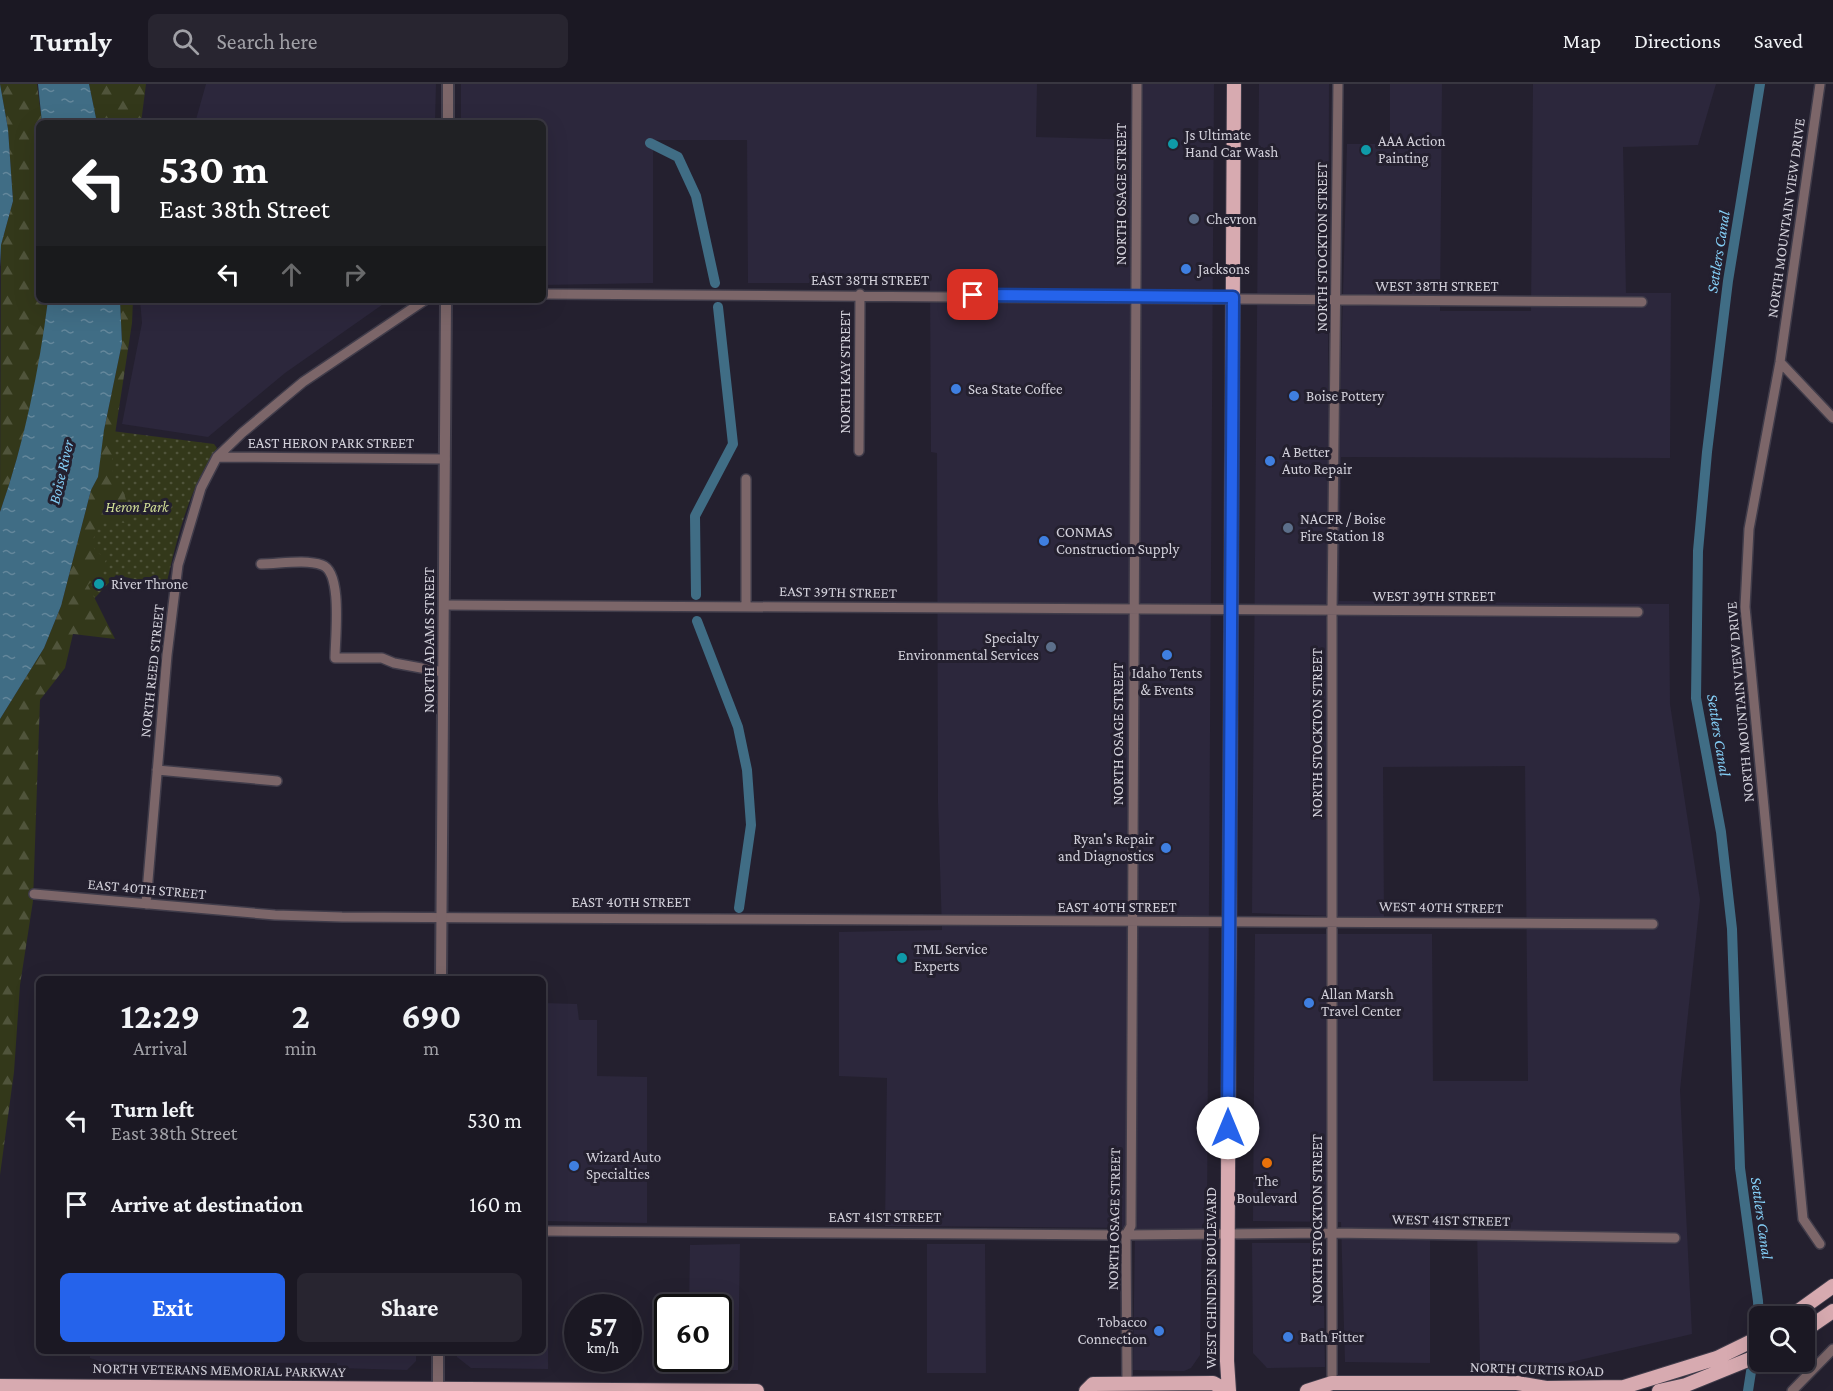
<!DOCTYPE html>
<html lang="en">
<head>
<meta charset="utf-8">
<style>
  :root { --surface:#1b1823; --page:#282530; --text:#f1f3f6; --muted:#a0a0a6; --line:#393741; --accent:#2563eb }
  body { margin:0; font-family:"Crimson Pro",serif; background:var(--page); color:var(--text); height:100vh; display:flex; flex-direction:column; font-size:22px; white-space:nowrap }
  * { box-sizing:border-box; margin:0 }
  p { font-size:20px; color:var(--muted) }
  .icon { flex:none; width:33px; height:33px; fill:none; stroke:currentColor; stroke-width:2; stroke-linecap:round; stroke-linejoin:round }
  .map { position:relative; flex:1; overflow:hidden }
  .drawer { position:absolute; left:36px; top:892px; width:510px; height:378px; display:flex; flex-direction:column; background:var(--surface); border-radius:9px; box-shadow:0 6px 24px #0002,0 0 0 2px var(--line) }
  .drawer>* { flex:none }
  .guide { position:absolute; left:36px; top:36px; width:510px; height:183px; border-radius:9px; box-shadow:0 6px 24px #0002,0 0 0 2px var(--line); background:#202124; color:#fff; overflow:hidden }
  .fabs { position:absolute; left:1749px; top:1222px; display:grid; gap:12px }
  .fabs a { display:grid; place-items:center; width:66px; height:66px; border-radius:9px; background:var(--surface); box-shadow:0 6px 24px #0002,0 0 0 2px var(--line); font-size:30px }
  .speed { position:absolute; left:564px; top:1210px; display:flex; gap:12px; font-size:30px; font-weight:700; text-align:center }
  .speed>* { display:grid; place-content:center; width:78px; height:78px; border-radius:50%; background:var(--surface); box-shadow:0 6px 24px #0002,0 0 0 2px var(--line); line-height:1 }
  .speed small { font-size:15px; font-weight:400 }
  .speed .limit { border:3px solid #111; border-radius:9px; background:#fff; color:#111 }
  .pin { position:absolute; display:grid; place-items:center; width:51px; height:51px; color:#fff; margin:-26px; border-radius:12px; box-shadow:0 3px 9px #0006 }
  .me { position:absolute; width:66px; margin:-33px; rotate:0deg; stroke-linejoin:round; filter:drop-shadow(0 0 4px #0008) }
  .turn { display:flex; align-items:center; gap:21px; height:126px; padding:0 24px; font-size:27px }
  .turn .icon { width:78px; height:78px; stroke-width:2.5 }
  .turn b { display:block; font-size:42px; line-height:51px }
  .lanes { display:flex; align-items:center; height:57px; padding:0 24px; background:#0003; justify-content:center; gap:30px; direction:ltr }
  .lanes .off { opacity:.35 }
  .eta { display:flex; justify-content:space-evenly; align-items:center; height:102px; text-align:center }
  .eta b { font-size:36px; font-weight:700; line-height:42px }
  .primary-button { display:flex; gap:12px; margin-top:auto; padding:12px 24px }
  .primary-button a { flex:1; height:69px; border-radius:9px; background:var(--accent); color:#fff; font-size:24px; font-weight:700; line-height:69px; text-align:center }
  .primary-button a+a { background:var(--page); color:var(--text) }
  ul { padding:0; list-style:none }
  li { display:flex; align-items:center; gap:18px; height:84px; padding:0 24px }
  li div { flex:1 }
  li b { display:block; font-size:22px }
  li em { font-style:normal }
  header { display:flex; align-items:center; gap:36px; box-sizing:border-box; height:84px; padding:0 30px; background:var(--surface); border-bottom:2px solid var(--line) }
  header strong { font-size:28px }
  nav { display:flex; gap:33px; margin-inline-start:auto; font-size:21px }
  .search { width:420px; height:54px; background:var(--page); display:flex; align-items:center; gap:15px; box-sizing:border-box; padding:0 21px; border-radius:9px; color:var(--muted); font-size:22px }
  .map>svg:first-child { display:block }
</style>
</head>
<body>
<header>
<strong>Turnly</strong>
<div class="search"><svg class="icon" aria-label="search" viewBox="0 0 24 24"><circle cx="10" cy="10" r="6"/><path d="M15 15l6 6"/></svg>Search here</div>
<nav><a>Map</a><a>Directions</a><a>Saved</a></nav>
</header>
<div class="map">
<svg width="1833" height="1307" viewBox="0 0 1833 1307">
  <defs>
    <pattern id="grass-dots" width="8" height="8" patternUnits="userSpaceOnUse" patternTransform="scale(1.5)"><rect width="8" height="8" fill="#33381a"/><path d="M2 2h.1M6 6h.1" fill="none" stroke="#50543b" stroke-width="1.8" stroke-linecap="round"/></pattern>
    <pattern id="forest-firs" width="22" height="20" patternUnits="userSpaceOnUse" patternTransform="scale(1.5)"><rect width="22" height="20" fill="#33381a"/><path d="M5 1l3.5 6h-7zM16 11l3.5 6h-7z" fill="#50543b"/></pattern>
    <pattern id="water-ripples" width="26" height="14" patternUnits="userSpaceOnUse" patternTransform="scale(1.5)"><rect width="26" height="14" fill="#406d85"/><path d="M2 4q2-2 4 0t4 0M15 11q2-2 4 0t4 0" fill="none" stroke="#64879b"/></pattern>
  </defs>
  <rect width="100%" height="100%" fill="#24202f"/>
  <path fill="#2c273c" d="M206 0H436L435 39H195Z
    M461 0H1037L1036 53 1141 56 1142 0H1214L1207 1135 1202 1141 1200 1271 1191 1284 1184 1287 1133 1286 1135 1144 885 1142 887 994 839 992V848L942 846 938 719 937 369 931 368 930 199H748L747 56H653V199L543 201V39H461Z
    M1259 0H1329L1328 324 1340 323 1347 60H1390V0H1442L1440 227H1531L1533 0H1716L1698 61 1623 63 1626 209H1671L1670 374 1341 373 1339 517 1669 520 1670 620 1700 816 1680 1006 1692 1250 1554 1282 1480 1279 1477 1145H1430V1279L1345 1278 1341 1138 1253 1137 1255 850H1432L1433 997H1528L1525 682 1383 683 1384 834 1252 829Z
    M140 216H389L285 289 208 353 122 340 142 239Z
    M543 919 577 920 579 936H597V992L647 993V1139L543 1137Z
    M1252 1159H1323L1325 1283 1267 1284 1253 1269Z
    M543 1160H548V1285L471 1284 457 1273V1268H543Z
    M740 1160 738 1286H689V1275H718V1224H689L690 1161Z
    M927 1160H985L986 1289H927Z
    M90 1268H416V1277L407 1286 337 1284V1279L103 1278 90 1274Z"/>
  <path fill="url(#grass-dots)" d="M104 346 214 360 217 364C189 404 177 454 166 502L116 491 81 529Z"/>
  <path fill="url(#forest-firs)" d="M0 0H37L42 39H39V216H48C40 287 24 360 0 428L1 161 13 117 8 45Z
    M89 0H146L141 39H97Z
    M120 216H133L132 239 112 370 113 391 124 409 128 423 125 439 105 437 97 442 92 460 96 468 107 474 99 490 88 501 115 555 73 550 65 584 40 616 33 817 20 901 14 988 0 1091V635L44 564 61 522 91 406 98 393 104 346 122 259Z"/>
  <path fill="url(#water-ripples)" d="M0 0 8 45 13 117 1 161 0 183Z
    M38 0H89L97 39H42Z
    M48 216H120L122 259 104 346 98 393 91 406 61 522 44 564 0 635V428C24 360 39 287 48 216Z"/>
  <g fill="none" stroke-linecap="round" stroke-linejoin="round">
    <path stroke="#406d85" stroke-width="10" d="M650 59 678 73 696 112 715 199
      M696 511 695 432 733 360 718 223
      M697 537 738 643 747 686 751 741 739 824
      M1748 1307 1759 1236 1758 1217 1740 1084 1732 845 1721 748 1696 614 1698 467 1707 368 1728 197 1760 0"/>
    <defs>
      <path id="minor" d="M543 210 1642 218
        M1780 278 1833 334
        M859 367 860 210
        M217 373 445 375
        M261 480C279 480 305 475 322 481 343 488 335 554 335 574H382L394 579 443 588
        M444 521 1638 528
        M746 522V395
        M157 686 277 697
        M34 810 275 831 342 833 1653 840
        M146 820 167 571 178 481 201 404 217 373 242 349 303 298 425 216
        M543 1147 1126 1151 1331 1149 1675 1154
        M1820 1160 1803 1135 1745 523 1749 445 1780 278 1820 0
        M1127 1299 1126 1151 1131 1142 1137 0
        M1332 1299V527L1338 0
        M1792 1307 1833 1265"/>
      <path id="tertiary" d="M448 39V0
        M441 896 446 216
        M438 1307V1268"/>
      <path id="primary" d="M1790 1233 1833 1202
        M1804 1247 1833 1227
        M0 1302 757 1307
        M1086 1307 1093 1300 1213 1299 1228 1307
        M1229 1307 1227 1277 1234 0
        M1307 1307 1332 1299H1517L1546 1304 1624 1303 1717 1274 1760 1253
        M1659 1307 1686 1301 1760 1271"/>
    </defs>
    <use href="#minor" stroke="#403c4a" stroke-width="12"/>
    <use href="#tertiary" stroke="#403c4a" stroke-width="14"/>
    <use href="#primary" stroke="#403c4a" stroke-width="16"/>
    <use href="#minor" stroke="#7c6669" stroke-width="9"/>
    <use href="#tertiary" stroke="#7c6669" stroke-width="10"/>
    <use href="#primary" stroke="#d7aab0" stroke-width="14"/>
  </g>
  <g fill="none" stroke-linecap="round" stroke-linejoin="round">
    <defs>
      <path id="route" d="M973 211 1233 213 1228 1044"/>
    </defs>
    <use href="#route" stroke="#184099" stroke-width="15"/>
    <use href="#route" stroke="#2563eb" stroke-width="10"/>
  </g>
  <g fill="#0f9aa8" stroke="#24202f" stroke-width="2">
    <circle cx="1173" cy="60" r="6"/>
    <circle cx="1366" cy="66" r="6"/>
    <circle cx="99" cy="500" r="6"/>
    <circle cx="902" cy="874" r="6"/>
  </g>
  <g fill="#5c6f8a" stroke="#24202f" stroke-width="2">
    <circle cx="1194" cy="135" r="6"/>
    <circle cx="1288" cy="444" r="6"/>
    <circle cx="1051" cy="563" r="6"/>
  </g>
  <g fill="#3f7fe0" stroke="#24202f" stroke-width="2">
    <circle cx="1186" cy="185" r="6"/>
    <circle cx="956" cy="305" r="6"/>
    <circle cx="1294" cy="312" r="6"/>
    <circle cx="1270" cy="377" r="6"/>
    <circle cx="1044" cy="457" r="6"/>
    <circle cx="1167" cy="571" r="6"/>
    <circle cx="1166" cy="764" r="6"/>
    <circle cx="1309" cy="919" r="6"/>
    <circle cx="574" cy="1082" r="6"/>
    <circle cx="1159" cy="1247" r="6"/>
    <circle cx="1288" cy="1253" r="6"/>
  </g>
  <circle fill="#e8710a" stroke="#24202f" stroke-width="2" cx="1267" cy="1079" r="6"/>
  <g text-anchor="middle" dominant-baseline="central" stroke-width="6" stroke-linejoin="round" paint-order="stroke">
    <g font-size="15" fill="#d2d0da" stroke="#24202f" text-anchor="start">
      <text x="1185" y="51">Js Ultimate<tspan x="1185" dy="17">Hand Car Wash</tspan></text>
      <text x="1378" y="57">AAA Action<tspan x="1378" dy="17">Painting</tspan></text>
      <text x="1206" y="135">Chevron</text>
      <text x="1198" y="185">Jacksons</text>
      <text x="968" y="305">Sea State Coffee</text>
      <text x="1306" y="312">Boise Pottery</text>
      <text x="1282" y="368">A Better<tspan x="1282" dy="17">Auto Repair</tspan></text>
      <text x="1300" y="435">NACFR / Boise<tspan x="1300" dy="17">Fire Station 18</tspan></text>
      <text x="1056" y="448">CONMAS<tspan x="1056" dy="17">Construction Supply</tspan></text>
      <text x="111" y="500">River Throne</text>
      <text x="1039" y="554" text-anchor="end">Specialty<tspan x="1039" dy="17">Environmental Services</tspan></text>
      <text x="1167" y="589" text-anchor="middle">Idaho Tents<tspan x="1167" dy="17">&amp; Events</tspan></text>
      <text x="1154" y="755" text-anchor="end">Ryan's Repair<tspan x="1154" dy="17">and Diagnostics</tspan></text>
      <text x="914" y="865">TML Service<tspan x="914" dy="17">Experts</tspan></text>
      <text x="1321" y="910">Allan Marsh<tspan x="1321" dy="17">Travel Center</tspan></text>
      <text x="586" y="1073">Wizard Auto<tspan x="586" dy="17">Specialties</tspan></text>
      <text x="1267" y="1097" text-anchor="middle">The<tspan x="1267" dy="17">Boulevard</tspan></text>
      <text x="1147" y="1238" text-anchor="end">Tobacco<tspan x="1147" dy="17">Connection</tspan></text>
      <text x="1300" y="1253">Bath Fitter</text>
    </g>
    <g font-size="15" fill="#d2d0da" stroke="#24202f">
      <text transform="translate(1121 110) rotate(-90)">NORTH OSAGE STREET</text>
      <text transform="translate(1786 134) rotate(-82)">NORTH MOUNTAIN VIEW DRIVE</text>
      <text transform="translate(1322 163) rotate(-90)">NORTH STOCKTON STREET</text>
      <text x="870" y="196">EAST 38TH STREET</text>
      <text x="1437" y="202">WEST 38TH STREET</text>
      <text transform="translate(845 288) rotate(-90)">NORTH KAY STREET</text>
      <text x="331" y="359">EAST HERON PARK STREET</text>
      <text transform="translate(838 508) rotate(1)">EAST 39TH STREET</text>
      <text x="1434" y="512">WEST 39TH STREET</text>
      <text transform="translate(429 556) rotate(-90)">NORTH ADAMS STREET</text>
      <text transform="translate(152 587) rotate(-84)">NORTH REED STREET</text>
      <text transform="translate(1740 618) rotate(-95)">NORTH MOUNTAIN VIEW DRIVE</text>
      <text transform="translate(1317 649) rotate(-90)">NORTH STOCKTON STREET</text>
      <text transform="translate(1118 650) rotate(-90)">NORTH OSAGE STREET</text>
      <text transform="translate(147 805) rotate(5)">EAST 40TH STREET</text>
      <text x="631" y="818">EAST 40TH STREET</text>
      <text x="1117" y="823">EAST 40TH STREET</text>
      <text transform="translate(1441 823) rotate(1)">WEST 40TH STREET</text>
      <text x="885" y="1133">EAST 41ST STREET</text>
      <text transform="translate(1114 1135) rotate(-89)">NORTH OSAGE STREET</text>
      <text transform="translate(1317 1135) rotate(-90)">NORTH STOCKTON STREET</text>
      <text transform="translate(1451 1136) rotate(1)">WEST 41ST STREET</text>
      <text transform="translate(1211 1194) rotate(-90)">WEST CHINDEN BOULEVARD</text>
      <text transform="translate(1537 1285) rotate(2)">NORTH CURTIS ROAD</text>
      <text transform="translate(219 1286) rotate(1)">NORTH VETERANS MEMORIAL PARKWAY</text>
    </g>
    <g font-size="15" font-style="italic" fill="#d1de97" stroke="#24202f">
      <text x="137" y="423">Heron Park</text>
    </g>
    <g font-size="16" font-style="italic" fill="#84cef6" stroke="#24202f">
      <text transform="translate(1718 168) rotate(-81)">Settlers Canal</text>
      <text transform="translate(61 388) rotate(-77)">Boise River</text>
      <text transform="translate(1719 651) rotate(81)">Settlers Canal</text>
      <text transform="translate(1762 1134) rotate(82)">Settlers Canal</text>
    </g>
  </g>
</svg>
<div class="fabs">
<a><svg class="icon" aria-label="search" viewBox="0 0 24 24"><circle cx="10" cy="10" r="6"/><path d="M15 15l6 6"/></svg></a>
</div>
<div class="speed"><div>57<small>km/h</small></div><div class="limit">60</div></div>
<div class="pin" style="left:973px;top:211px;background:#d93025"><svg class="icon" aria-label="arrive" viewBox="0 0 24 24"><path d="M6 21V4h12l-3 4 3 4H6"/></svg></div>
<svg class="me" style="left:1228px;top:1044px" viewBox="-20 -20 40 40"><circle r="19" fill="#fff"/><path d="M0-13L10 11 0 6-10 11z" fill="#2563eb"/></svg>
<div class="guide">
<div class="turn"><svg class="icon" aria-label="left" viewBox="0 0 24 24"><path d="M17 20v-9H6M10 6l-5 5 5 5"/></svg><div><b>530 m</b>East 38th Street</div></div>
<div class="lanes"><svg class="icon" aria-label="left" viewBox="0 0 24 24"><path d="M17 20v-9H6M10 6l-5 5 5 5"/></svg><svg class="icon off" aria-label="ahead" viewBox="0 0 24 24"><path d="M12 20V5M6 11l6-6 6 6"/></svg><svg class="icon off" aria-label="right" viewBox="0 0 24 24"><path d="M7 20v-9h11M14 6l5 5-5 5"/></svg></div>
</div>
<section class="drawer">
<div class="eta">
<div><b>12:29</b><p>Arrival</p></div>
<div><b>2</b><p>min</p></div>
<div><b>690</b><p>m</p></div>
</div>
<ul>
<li><svg class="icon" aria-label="left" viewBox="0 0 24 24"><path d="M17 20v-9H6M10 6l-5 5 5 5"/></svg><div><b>Turn left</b><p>East 38th Street</p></div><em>530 m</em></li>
<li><svg class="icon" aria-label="arrive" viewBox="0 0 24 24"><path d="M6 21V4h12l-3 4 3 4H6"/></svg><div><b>Arrive at destination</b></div><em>160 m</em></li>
</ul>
<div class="primary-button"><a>Exit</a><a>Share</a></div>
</section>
</div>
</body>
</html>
